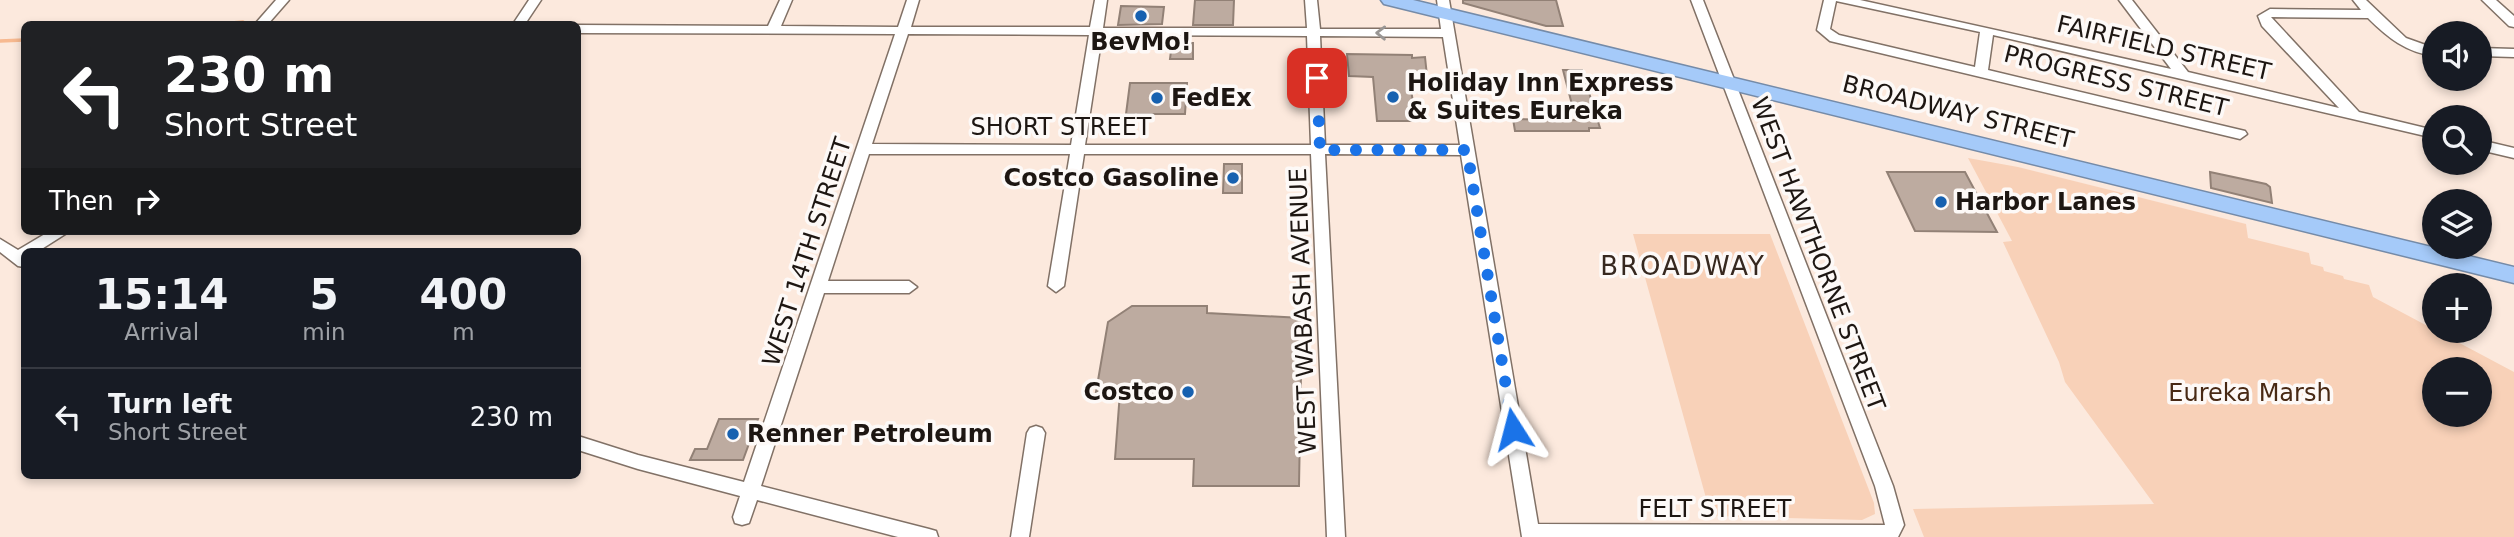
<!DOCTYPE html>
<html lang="en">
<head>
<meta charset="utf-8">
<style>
  :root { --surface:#171b24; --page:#20242c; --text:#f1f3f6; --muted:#9ea1a6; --line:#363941 }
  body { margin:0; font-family:"DejaVu Sans",sans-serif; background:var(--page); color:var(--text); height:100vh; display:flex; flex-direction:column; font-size:26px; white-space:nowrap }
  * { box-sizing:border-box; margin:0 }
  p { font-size:23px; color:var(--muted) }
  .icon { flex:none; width:38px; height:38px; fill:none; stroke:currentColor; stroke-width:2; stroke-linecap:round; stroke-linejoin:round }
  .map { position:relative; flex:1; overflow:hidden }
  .sheet { position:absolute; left:21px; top:248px; width:560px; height:231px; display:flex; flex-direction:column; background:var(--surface); border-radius:10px; box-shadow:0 4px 10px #0003 }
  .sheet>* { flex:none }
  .guide { position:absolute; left:21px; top:21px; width:560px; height:214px; border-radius:10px; box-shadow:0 4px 10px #0003; background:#202124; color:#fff; overflow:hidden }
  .fabs { position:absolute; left:2422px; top:21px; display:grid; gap:14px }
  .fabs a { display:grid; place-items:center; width:70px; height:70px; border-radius:50%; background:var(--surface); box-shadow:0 4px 10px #0003; font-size:35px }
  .pin { position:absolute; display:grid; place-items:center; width:60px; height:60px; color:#fff; margin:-30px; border-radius:14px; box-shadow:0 4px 10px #0006 }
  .me { position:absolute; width:77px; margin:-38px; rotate:351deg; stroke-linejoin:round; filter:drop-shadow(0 0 5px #0008) }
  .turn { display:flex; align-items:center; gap:24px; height:147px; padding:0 28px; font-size:32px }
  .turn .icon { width:91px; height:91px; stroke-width:2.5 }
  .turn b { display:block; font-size:49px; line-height:60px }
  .then { display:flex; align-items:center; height:66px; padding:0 28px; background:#0003; gap:14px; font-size:26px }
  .eta { display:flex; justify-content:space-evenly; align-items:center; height:119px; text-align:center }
  .eta b { font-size:42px; font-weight:700; line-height:49px }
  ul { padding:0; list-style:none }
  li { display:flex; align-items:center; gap:21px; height:98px; padding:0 28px; border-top:2px solid var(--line) }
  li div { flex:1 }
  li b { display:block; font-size:26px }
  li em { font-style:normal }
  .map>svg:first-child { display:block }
</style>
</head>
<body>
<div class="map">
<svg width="2514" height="537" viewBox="0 0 2514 537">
  <rect width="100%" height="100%" fill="#fce9dd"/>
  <path fill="#f8d1b8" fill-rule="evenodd" d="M1968 158 2018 167 2246 224 2248 238 2309 253 2311 264 2323 267 2324 271 2343 276 2344 279 2369 285 2373 297 2514 372V537H1924L1913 509 2154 504 2065 382 2059 362 2003 242 2012 241ZM2434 369H2480V415H2434Z
    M1633 234H1770L1874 503 1875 514 1862 520 1711 516Z"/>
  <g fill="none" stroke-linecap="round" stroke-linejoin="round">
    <path stroke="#f7b990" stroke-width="3.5" d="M220 24 243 22
      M0 41 24 40"/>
  </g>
  <path fill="#bdaba0" stroke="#928176" stroke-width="2" d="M1195 0H1234L1233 25H1193Z
    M1463 0H1556L1563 26H1546L1463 3Z
    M1121 6 1164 7 1162 24 1118 25Z
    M1172 43H1193V59H1170Z
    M1347 54 1412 55V58L1425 57 1427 76H1409L1415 116H1410L1411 121H1377L1373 77 1349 76Z
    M1563 70H1582L1600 128H1589V131H1515L1513 119 1576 120Z
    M1130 83H1187L1185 114H1126Z
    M2017 118 2060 128V137L2017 127Z
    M1224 164H1242V193H1223Z
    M1887 172H1965L1997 232 1915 231Z
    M2210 172 2266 184 2270 187 2272 203 2211 188Z
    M1132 306H1207V313L1302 318 1299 486H1193L1194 459H1115L1120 392H1096L1108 322Z
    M719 419H758L743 460H690L695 449H707Z"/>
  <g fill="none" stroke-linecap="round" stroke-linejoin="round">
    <defs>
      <path id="minor" d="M276 0H289L268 24H255Z
        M529 0H541L525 24H513Z
        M780 0H792L781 26 898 27 907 0H919L911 27H1090L1095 0H1107L1103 28H1307L1305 0H1317L1320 29H1441L1437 0H1449L1538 524 1885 525 1875 486 1691 0H1703L1893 486 1904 525 1898 537H1522L1461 155 1325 154 1345 537H1327L1311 154H1084L1064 286 1056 292 1048 286 1070 154H869L828 281H909L917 287 909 293H824L761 486 929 529 936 531 938 537H898L757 500 749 523 742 525 735 523 733 517 740 496 638 469 578 450V436L638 455 744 482 895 34 578 33V25L768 26ZM908 34 1089 35 1071 145 872 144ZM1102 35 1307 36 1311 145H1085ZM1320 36 1443 37 1460 145H1325Z
        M1824 0H1860L2171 69 2119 0H2132L2188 72 2339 108 2262 26 2258 16 2270 9 2361 10 2353 0H2366L2406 38 2434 48V56C2406 52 2388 38 2368 18L2271 17 2359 112 2434 130V138L1993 35 1988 70 2245 131 2247 134 2240 139 1830 41 1817 30ZM1836 1 1980 32 1975 67 1839 35 1830 29Z
        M2482 0H2496L2514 16V27L2509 26Z
        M2480 48 2514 49V57L2480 56Z
        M2480 140 2514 148V158L2480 150Z
        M50 231H70L37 252H24V267L18 266 0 252V239L18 250Z
        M1036 426 1042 428 1045 433 1029 537H1011L1027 433 1030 428Z"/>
      <path id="highway" d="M1381 0H1413L2514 267V283L1384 4Z"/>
    </defs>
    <use href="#minor" stroke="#817166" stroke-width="3"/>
    <use href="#highway" stroke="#758ba8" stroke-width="3"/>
    <use href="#minor" fill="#fff" fill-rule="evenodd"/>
    <use href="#highway" fill="#a5caf9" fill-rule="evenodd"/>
  </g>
  <defs><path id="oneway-chevron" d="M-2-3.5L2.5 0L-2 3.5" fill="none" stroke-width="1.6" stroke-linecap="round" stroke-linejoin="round" transform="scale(1.75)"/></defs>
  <use stroke="#999694" href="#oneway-chevron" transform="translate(1381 33) rotate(-179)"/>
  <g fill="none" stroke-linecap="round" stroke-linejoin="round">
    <path stroke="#1a73e8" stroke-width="12" stroke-dasharray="0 21.6" d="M1317 78 1320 150H1467L1513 429"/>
  </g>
  <g fill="#1761b0" stroke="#fdf9f7" stroke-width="2.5">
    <circle cx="1141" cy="16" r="7"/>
    <circle cx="1393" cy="97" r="7"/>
    <circle cx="1157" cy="98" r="7"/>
    <circle cx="1233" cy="178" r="7"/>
    <circle cx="1941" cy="202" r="7"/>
    <circle cx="1188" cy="392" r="7"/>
    <circle cx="733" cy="434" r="7"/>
  </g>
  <g text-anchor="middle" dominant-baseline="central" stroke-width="7" stroke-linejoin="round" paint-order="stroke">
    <g font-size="24" font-weight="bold" fill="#1d1612" stroke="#fdf9f7" text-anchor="start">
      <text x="1141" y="42" text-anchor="middle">BevMo!</text>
      <text x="1407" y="83">Holiday Inn Express<tspan x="1407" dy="28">&amp; Suites Eureka</tspan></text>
      <text x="1171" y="98">FedEx</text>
      <text x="1219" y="178" text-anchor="end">Costco Gasoline</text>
      <text x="1955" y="202">Harbor Lanes</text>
      <text x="1174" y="392" text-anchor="end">Costco</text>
      <text x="747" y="434">Renner Petroleum</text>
    </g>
    <g font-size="24" fill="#1d1612" stroke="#fdf9f7">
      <text transform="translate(2164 48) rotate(13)">FAIRFIELD STREET</text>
      <text transform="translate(2116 81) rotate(14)">PROGRESS STREET</text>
      <text transform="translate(1958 112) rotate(14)">BROADWAY STREET</text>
      <text x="1061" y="127">SHORT STREET</text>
      <text transform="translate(807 252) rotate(-72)">WEST 14TH STREET</text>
      <text transform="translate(1818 254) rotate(69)">WEST HAWTHORNE STREET</text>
      <text transform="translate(1303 311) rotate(-92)">WEST WABASH AVENUE</text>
      <text x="1715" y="509">FELT STREET</text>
    </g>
    <g font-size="24" fill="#482914" stroke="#fdf9f7">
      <text x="2250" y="393">Eureka Marsh</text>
    </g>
    <g font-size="26" letter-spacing="2" fill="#36281f" stroke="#fdf9f7">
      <text x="1683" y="266">BROADWAY</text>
    </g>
  </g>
</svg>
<div class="fabs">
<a><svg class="icon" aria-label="sound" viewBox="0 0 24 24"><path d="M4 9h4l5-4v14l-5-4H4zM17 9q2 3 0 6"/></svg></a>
<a><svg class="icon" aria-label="search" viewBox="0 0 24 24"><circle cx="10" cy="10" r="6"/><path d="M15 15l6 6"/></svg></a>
<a><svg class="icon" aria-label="layers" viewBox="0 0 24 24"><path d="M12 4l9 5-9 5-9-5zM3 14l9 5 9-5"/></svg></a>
<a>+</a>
<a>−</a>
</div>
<div class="pin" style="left:1317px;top:78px;background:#d93025"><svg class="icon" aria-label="arrive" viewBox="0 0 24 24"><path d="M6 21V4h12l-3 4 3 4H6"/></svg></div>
<svg class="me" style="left:1513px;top:429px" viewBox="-20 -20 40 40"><path d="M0-17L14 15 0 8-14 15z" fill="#1a73e8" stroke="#fff" stroke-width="4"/></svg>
<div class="guide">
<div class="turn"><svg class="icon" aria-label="left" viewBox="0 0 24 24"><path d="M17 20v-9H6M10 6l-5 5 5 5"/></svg><div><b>230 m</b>Short Street</div></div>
<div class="then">Then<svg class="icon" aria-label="right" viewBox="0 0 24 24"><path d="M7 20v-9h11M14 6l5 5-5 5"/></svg></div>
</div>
<section class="sheet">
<div class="eta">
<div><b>15:14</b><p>Arrival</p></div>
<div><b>5</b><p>min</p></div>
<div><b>400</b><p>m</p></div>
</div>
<ul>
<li><svg class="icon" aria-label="left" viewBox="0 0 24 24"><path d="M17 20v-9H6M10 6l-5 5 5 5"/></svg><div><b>Turn left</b><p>Short Street</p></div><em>230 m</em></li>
</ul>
</section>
</div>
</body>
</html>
